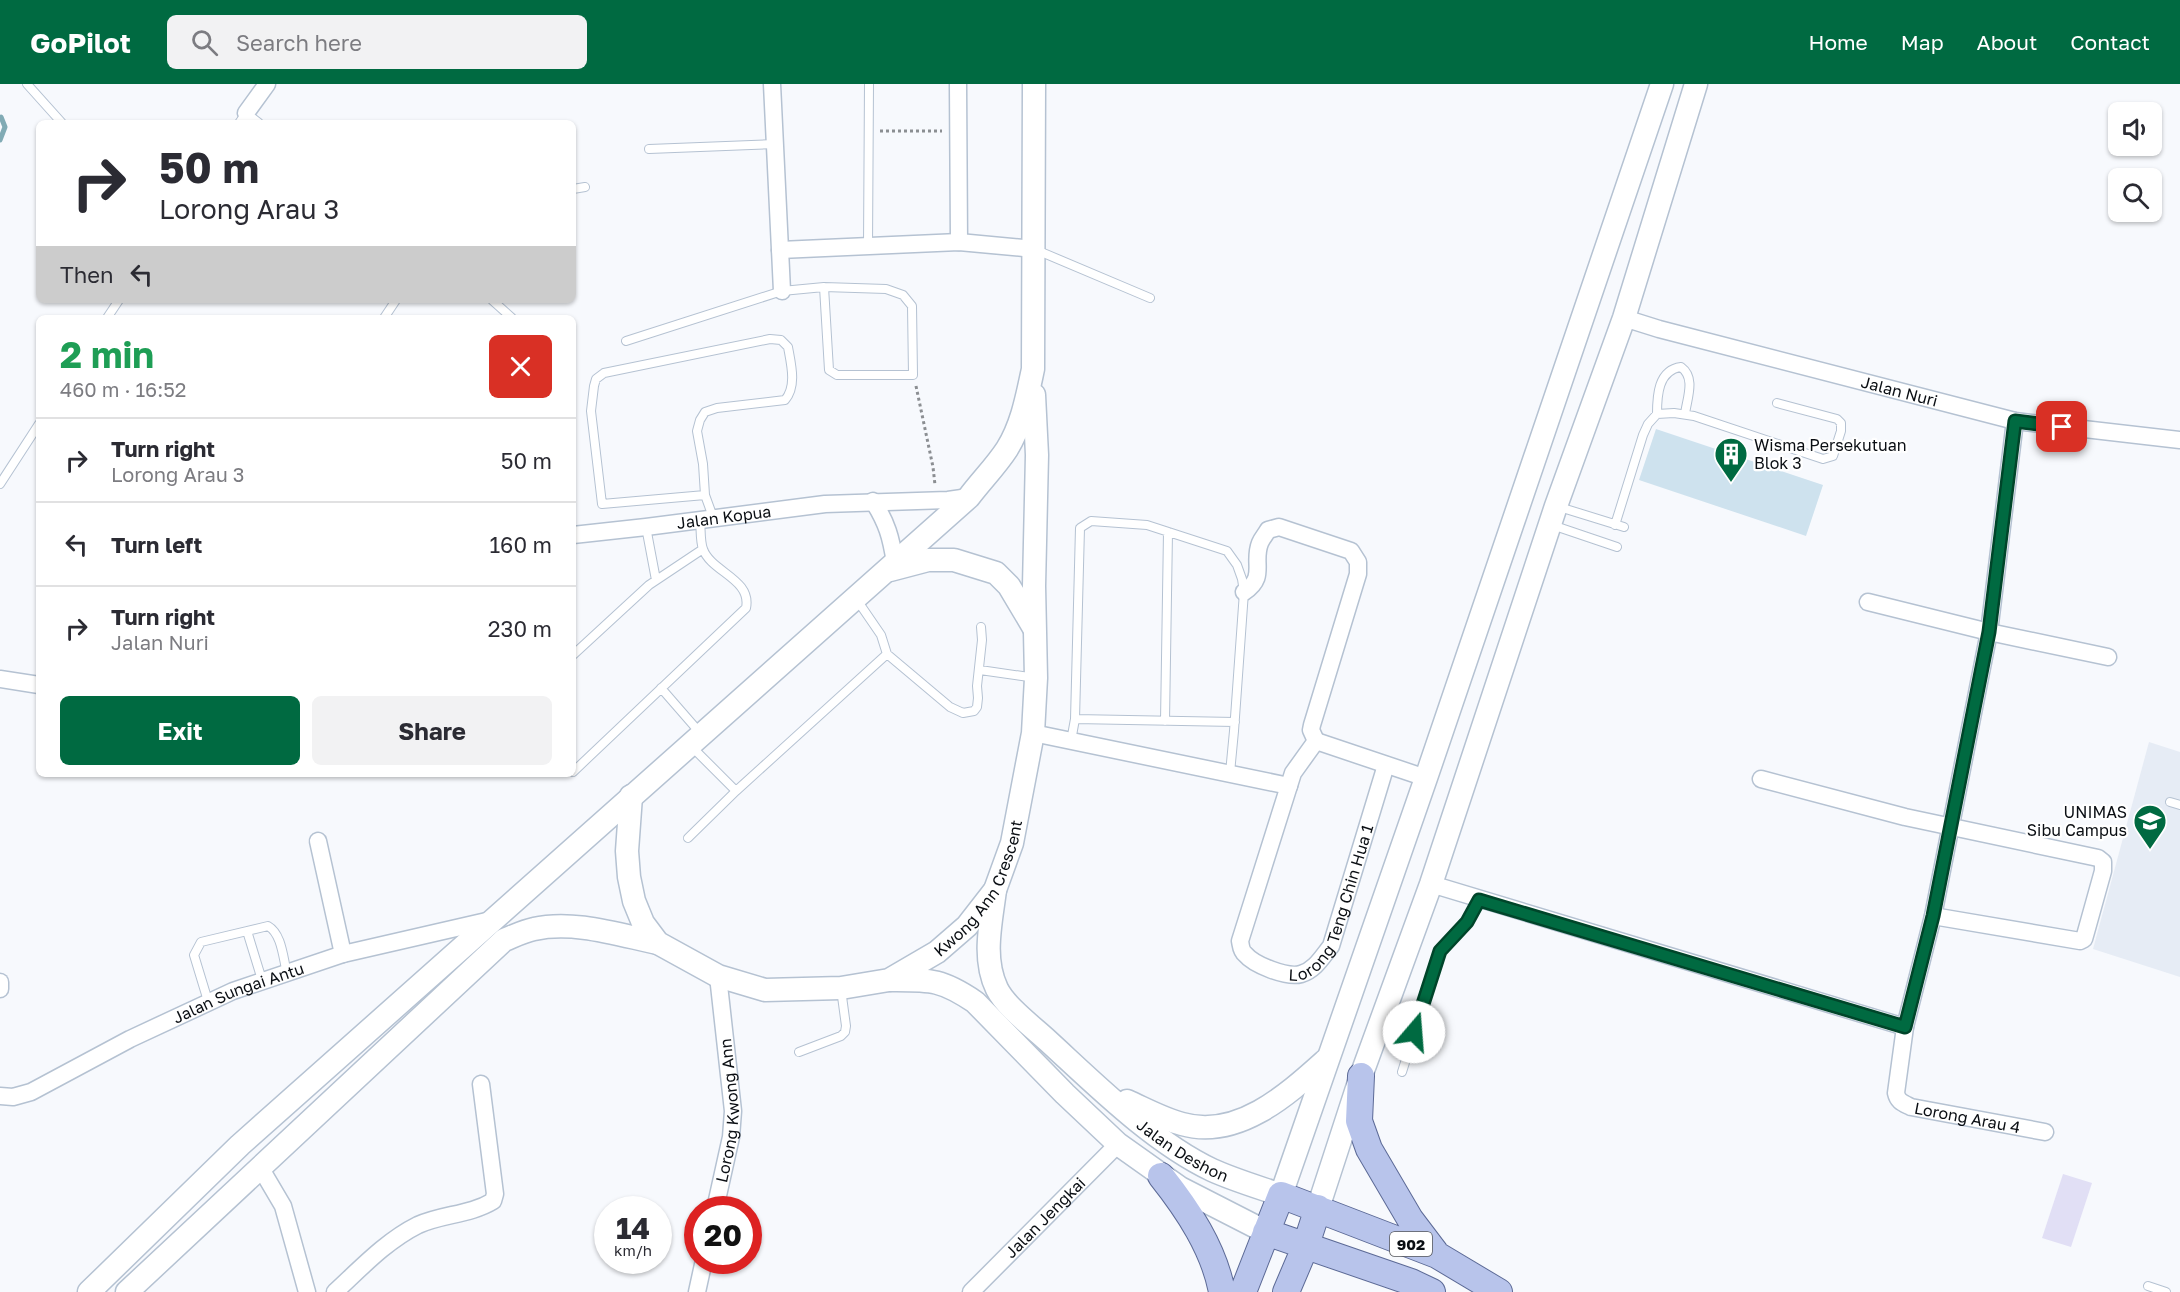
<!DOCTYPE html>
<html lang="en">
<head>
<meta charset="utf-8">
<style>
  :root { --surface:#fff; --page:#f2f2f3; --text:#2b2b33; --muted:#7c7c81; --line:#e1e1e2; --accent:#006a41 }
  body { margin:0; font-family:"Golos Text",sans-serif; background:var(--page); color:var(--text); height:100vh; display:flex; flex-direction:column; font-size:22px; white-space:nowrap }
  * { box-sizing:border-box; margin:0 }
  p { font-size:20px; color:var(--muted) }
  .icon { flex:none; width:33px; height:33px; fill:none; stroke:currentColor; stroke-width:2; stroke-linecap:round; stroke-linejoin:round }
  .map { position:relative; flex:1; overflow:hidden }
  .drawer { position:absolute; left:36px; top:231px; width:540px; height:462px; display:flex; flex-direction:column; background:var(--surface); border-radius:9px; box-shadow:0 2px 4px #0004 }
  .drawer>* { flex:none }
  .top-card { position:absolute; left:36px; top:36px; width:540px; height:183px; border-radius:9px; box-shadow:0 2px 4px #0004; background:#fff; color:var(--text); overflow:hidden }
  .fabs { position:absolute; left:2108px; top:18px; display:grid; gap:12px }
  .fabs a { display:grid; place-items:center; width:54px; height:54px; border-radius:9px; background:var(--surface); box-shadow:0 2px 4px #0004; font-size:30px }
  .speed { position:absolute; left:594px; top:1112px; display:flex; gap:12px; font-size:30px; font-weight:700; text-align:center }
  .speed>* { display:grid; place-content:center; width:78px; height:78px; border-radius:50%; background:var(--surface); box-shadow:0 2px 4px #0004; line-height:1 }
  .speed small { font-size:15px; font-weight:400 }
  .speed .limit { border:9px solid #d22; background:#fff; color:#111 }
  .pin { position:absolute; display:grid; place-items:center; width:51px; height:51px; color:#fff; margin:-26px; border-radius:12px; box-shadow:0 3px 9px #0006 }
  .me { position:absolute; width:66px; margin:-33px; rotate:18deg; stroke-linejoin:round; filter:drop-shadow(0 0 4px #0008) }
  .turn { display:flex; align-items:center; gap:21px; height:126px; padding:0 24px; font-size:27px }
  .turn .icon { width:78px; height:78px; stroke-width:2.5 }
  .turn b { display:block; font-size:42px; line-height:51px }
  .then { display:flex; align-items:center; height:57px; padding:0 24px; background:#0003; gap:12px; font-size:22px }
  .round { display:grid; place-items:center; flex:none; width:63px; height:63px; border-radius:9px; background:var(--page) }
  .overview { display:flex; align-items:center; justify-content:space-between; height:102px; padding:0 24px }
  h1 { font-size:36px; font-weight:700; line-height:45px; color:#1e9e55 }
  .cta { display:flex; gap:12px; margin-top:auto; padding:12px 24px }
  .cta a { flex:1; height:69px; border-radius:9px; background:var(--accent); color:#fff; font-size:24px; font-weight:700; line-height:69px; text-align:center }
  .cta a+a { background:var(--page); color:var(--text) }
  ul { padding:0; list-style:none }
  li { display:flex; align-items:center; gap:18px; height:84px; padding:0 24px; border-top:2px solid var(--line) }
  li div { flex:1 }
  li b { display:block; font-size:22px }
  li em { font-style:normal }
  header { display:flex; align-items:center; gap:36px; box-sizing:border-box; height:84px; padding:0 30px; background:var(--accent); color:#fff }
  header strong { font-size:28px }
  nav { display:flex; gap:33px; margin-inline-start:auto; font-size:21px }
  .search { width:420px; height:54px; background:var(--page); display:flex; align-items:center; gap:15px; box-sizing:border-box; padding:0 21px; border-radius:9px; color:var(--muted); font-size:22px }
  .map>svg:first-child { display:block }
</style>
</head>
<body>
<header>
<strong>GoPilot</strong>
<div class="search"><svg class="icon" aria-label="search" viewBox="0 0 24 24"><circle cx="10" cy="10" r="6"/><path d="M15 15l6 6"/></svg>Search here</div>
<nav><a>Home</a><a>Map</a><a>About</a><a>Contact</a></nav>
</header>
<div class="map">
<svg width="2180" height="1208" viewBox="0 0 2180 1208">
  <rect width="100%" height="100%" fill="#f7f9fd"/>
  <path fill="#e6ecf5" d="M2149 658 2180 668V893L2093 865Z"/>
  <path fill="#e1dff5" d="M2063 1090 2092 1099 2071 1163 2042 1154Z"/>
  <g fill="none" stroke-linecap="round" stroke-linejoin="round">
    <path stroke="#81abb5" stroke-width="5" d="M0 56 5 43 1 33"/>
  </g>
  <path fill="#cee2ee" d="M1656 345 1823 401 1806 452 1639 396Z"/>
  <g fill="none" stroke-linecap="round" stroke-linejoin="round">
    <defs>
      <path id="lane" d="M27 0 62 39
        M239 39 246 29 259 39
        M649 65 775 60
        M573 105 585 103
        M868 162 869 0
        M1034 165 1150 214
        M492 216 512 234
        M107 234 119 216
        M384 234 396 216
        M626 257 782 207 824 203 886 205 903 211 912 222 913 291H837L829 286 824 203
        M1657 330C1657 312 1658 286 1681 283 1696 294 1687 314 1685 330
        M0 400 39 340
        M705 411 602 420 591 327 594 302 596 295 604 289 770 255 781 256 788 263C791 280 797 302 785 316L717 324 705 328 700 336 697 347 703 380 705 411 713 433
        M1556 422 1624 443
        M1552 441 1617 463
        M1615 441 1643 351 1648 340 1657 330 1674 329 1694 332 1823 375 1833 372 1841 347V339L1837 335 1777 319
        M646 443 656 496
        M887 570 950 623 963 629 974 627 977 623 978 614 977 602 982 556 981 543
        M573 571 649 501 703 465
        M980 586 1036 594
        M661 604 701 650
        M1075 635 1235 638
        M1165 637 1168 448
        M1071 657 1075 635 1080 444 1091 437 1147 441 1227 467 1237 481 1242 495 1244 508 1234 647 1230 689
        M692 663 736 707
        M573 688 746 524C752 495 711 488 703 465 700 457 701 445 700 436
        M2170 718 2180 721
        M688 754 736 707 887 570 881 551 857 516
        M247 847 262 896
        M208 917 194 871 201 858 268 842C282 850 283 874 287 889
        M799 968 841 952 845 948 846 942 841 905
        M1402 988 1440 867 1467 838 1478 816
        M2148 1202 2166 1208"/>
      <g id="street">
        <path d="M772 0 782 207"/>
        <path d="M958 0 959 158"/>
        <path d="M246 29 267 0"/>
        <path d="M780 166 959 158 1034 165"/>
        <path id="s1" d="M1624 234 1659 245 2015 337 2180 356"/>
        <path id="s2" d="M2015 337 1989 548 1933 832 1905 943 1896 1009C1898 1018 1903 1019 1911 1023L2045 1048"/>
        <path d="M873 417C887 439 891 453 895 479"/>
        <path id="s3" d="M573 451 646 443 825 420 948 416 969 413"/>
        <path d="M1244 508C1267 493 1252 479 1260 459 1262 454 1266 450 1268 446L1279 443 1351 467 1358 478V490L1312 641 1311 646 1316 657"/>
        <path d="M1868 518 1989 548 2108 573"/>
        <path d="M0 595 39 601"/>
        <path d="M1033 649 1289 702"/>
        <path id="s4" d="M1316 657 1293 689 1240 857C1241 862 1241 867 1245 870 1254 881 1287 894 1301 890 1315 886 1322 873 1331 862L1386 681"/>
        <path d="M1316 657 1426 694"/>
        <path d="M1761 695 1905 733 2098 774 2103 778V787L2086 848 2084 855 2080 857 1933 832"/>
        <path d="M318 757 343 870"/>
        <path d="M1431 800 1905 943"/>
        <path d="M0 898V905"/>
        <path id="s5" d="M0 1012 13 1013 31 1008 130 955 233 907 343 870 491 836"/>
        <path d="M260 1083 283 1122 307 1208"/>
        <path id="s6" d="M715 1125 731 1053 733 1027 718 892"/>
        <path d="M335 1208C361 1184 386 1157 418 1141 442 1130 470 1131 493 1117L495 1110 481 1000"/>
        <path d="M697 1208 704 1176"/>
        <path id="s7" d="M971 1208 1118 1060"/>
      </g>
      <g id="secondary">
        <path d="M890 486 928 476H954L996 489 1009 502 1034 544"/>
        <path id="s8" d="M631 712 627 767 629 793 634 817 643 839 658 859 718 892 765 906 841 904 889 896 937 868 967 842 995 806 1012 759 1033 649 1036 594 1034 502 1037 371 1034 311"/>
        <path id="s9" d="M995 806C991 839 982 874 997 905 1006 923 1033 943 1048 957 1096 1001 1153 1058 1212 1086 1234 1096 1258 1103 1281 1111L1426 694 1662 0"/>
        <path d="M891 896C931 896 941 895 975 918L1065 1010 1118 1060 1180 1104 1266 1148"/>
        <path d="M1127 1017C1145 1025 1163 1035 1182 1040 1238 1056 1288 1010 1326 976"/>
        <path d="M1318 1124 1361 992 1431 800 1556 422 1624 234 1696 0"/>
        <path d="M89 1208 240 1061 969 413C981 397 996 382 1007 365 1022 341 1027 313 1033 285L1034 0"/>
        <path d="M127 1208 504 856C514 852 524 847 534 845 574 836 619 851 658 859"/>
      </g>
      <path id="primary" d="M1361 992 1359 1037 1369 1065 1410 1135 1435 1168
        M1161 1092C1188 1126 1214 1165 1222 1208
        M1266 1148 1411 1198 1432 1208
        M1243 1208 1281 1111 1437 1171 1499 1208
        M1286 1208 1306 1161 1318 1124"/>
    </defs>
    <use href="#lane" stroke="#b5c2d2" stroke-width="10"/>
    <use href="#street" stroke="#b5c2d2" stroke-width="19"/>
    <use href="#secondary" stroke="#b5c2d2" stroke-width="25"/>
    <use href="#primary" stroke="#5c6a96" stroke-width="28"/>
    <path stroke="#8b8e92" stroke-width="3" stroke-dasharray="3 3" stroke-linecap="butt" d="M880 47H942
      M916 302 933 383 935 401"/>
    <use href="#lane" stroke="#fff" stroke-width="8"/>
    <use href="#street" stroke="#fff" stroke-width="16"/>
    <use href="#secondary" stroke="#fff" stroke-width="22"/>
    <use href="#primary" stroke="#b8c4eb" stroke-width="26"/>
  </g>
  <g fill="none" stroke-linecap="round" stroke-linejoin="round">
    <defs>
      <path id="route" d="M1414 948 1440 867 1467 838 1479 816 1905 943 1933 832 1989 548 2015 337 2062 343"/>
    </defs>
    <use href="#route" stroke="#00452a" stroke-width="15"/>
    <use href="#route" stroke="#006a41" stroke-width="10"/>
  </g>
  <defs>
    <symbol id="building-pin" viewBox="-11 -11 22 30"><path d="M0 17L-7.5 6A9.5 9.5 0 1 1 7.5 6Z" fill="#006a41" stroke="#fff"/><path d="M-4-6H4V6H1V3H-1V6H-4ZM-2.5-4.3h1.7v1.8h-1.7ZM.8-4.3h1.7v1.8H.8ZM-2.5-1h1.7V.8h-1.7ZM.8-1h1.7V.8H.8Z" fill="#fff"/></symbol>
    <symbol id="university-pin" viewBox="-11 -11 22 30"><path d="M0 17L-7.5 6A9.5 9.5 0 1 1 7.5 6Z" fill="#006a41" stroke="#fff"/><path d="M0-5L7-2L0 1L-7-2ZM-4 1L0 2.5L4 1V4Q0 6-4 4Z" fill="#fff"/></symbol>
  </defs>
  <g fill-rule="evenodd">
    <use href="#building-pin" x="1712" y="351" width="38" height="52"/>
    <use href="#university-pin" x="2131" y="718" width="38" height="52"/>
  </g>
  <g text-anchor="middle" dominant-baseline="central" stroke-width="4.5" stroke-linejoin="round" paint-order="stroke">
    <rect fill="#fff" stroke="#54565a" stroke-width="1.5" x="1390" y="1148" width="42" height="24" rx="4.5"/>
    <g font-size="15" font-weight="bold" fill="#0a0e13">
      <text x="1411" y="1160">902</text>
    </g>
    <g font-size="16" fill="#0a0e13" stroke="#fff">
      <text stroke="none"><textPath href="#s1" startOffset="285">Jalan Nuri</textPath></text>
      <text stroke="none"><textPath href="#s3" startOffset="152">Jalan Kopua</textPath></text>
      <text stroke="none"><textPath href="#s8" startOffset="531">Kwong Ann Crescent</textPath></text>
      <text stroke="none"><textPath href="#s4" startOffset="369">Lorong Teng Chin Hua 1</textPath></text>
      <text stroke="none"><textPath href="#s5" startOffset="262">Jalan Sungai Antu</textPath></text>
      <text stroke="none"><textPath href="#s6" startOffset="100">Lorong Kwong Ann</textPath></text>
      <text stroke="none"><textPath href="#s2" startOffset="762">Lorong Arau 4</textPath></text>
      <text stroke="none"><textPath href="#s9" startOffset="348">Jalan Deshon</textPath></text>
      <text stroke="none"><textPath href="#s7" startOffset="105">Jalan Jengkai</textPath></text>
    </g>
    <g font-size="16" fill="#0a0e13" stroke="#fff" text-anchor="start">
      <text x="1754" y="361">Wisma Persekutuan<tspan x="1754" dy="18">Blok 3</tspan></text>
      <text x="2127" y="728" text-anchor="end">UNIMAS<tspan x="2127" dy="18">Sibu Campus</tspan></text>
    </g>
  </g>
</svg>
<div class="fabs">
<a><svg class="icon" aria-label="sound" viewBox="0 0 24 24"><path d="M4 9h4l5-4v14l-5-4H4zM17 9q2 3 0 6"/></svg></a>
<a><svg class="icon" aria-label="search" viewBox="0 0 24 24"><circle cx="10" cy="10" r="6"/><path d="M15 15l6 6"/></svg></a>
</div>
<div class="speed"><div>14<small>km/h</small></div><div class="limit">20</div></div>
<div class="pin" style="left:2062px;top:343px;background:#d93025"><svg class="icon" aria-label="arrive" viewBox="0 0 24 24"><path d="M6 21V4h12l-3 4 3 4H6"/></svg></div>
<svg class="me" style="left:1414px;top:948px" viewBox="-20 -20 40 40"><circle r="19" fill="#fff"/><path d="M0-13L10 11 0 6-10 11z" fill="#006a41"/></svg>
<div class="top-card">
<div class="turn"><svg class="icon" aria-label="right" viewBox="0 0 24 24"><path d="M7 20v-9h11M14 6l5 5-5 5"/></svg><div><b>50 m</b>Lorong Arau 3</div></div>
<div class="then">Then<svg class="icon" aria-label="left" viewBox="0 0 24 24"><path d="M17 20v-9H6M10 6l-5 5 5 5"/></svg></div>
</div>
<section class="drawer">
<div class="overview"><div><h1>2 min</h1><p>460 m · 16:52</p></div><a class="round" style="background:#d93025;color:#fff"><svg class="icon" aria-label="close" viewBox="0 0 24 24"><path d="M6 6l12 12M18 6L6 18"/></svg></a></div>
<ul>
<li><svg class="icon" aria-label="right" viewBox="0 0 24 24"><path d="M7 20v-9h11M14 6l5 5-5 5"/></svg><div><b>Turn right</b><p>Lorong Arau 3</p></div><em>50 m</em></li>
<li><svg class="icon" aria-label="left" viewBox="0 0 24 24"><path d="M17 20v-9H6M10 6l-5 5 5 5"/></svg><div><b>Turn left</b></div><em>160 m</em></li>
<li><svg class="icon" aria-label="right" viewBox="0 0 24 24"><path d="M7 20v-9h11M14 6l5 5-5 5"/></svg><div><b>Turn right</b><p>Jalan Nuri</p></div><em>230 m</em></li>
</ul>
<div class="cta"><a>Exit</a><a>Share</a></div>
</section>
</div>
</body>
</html>
